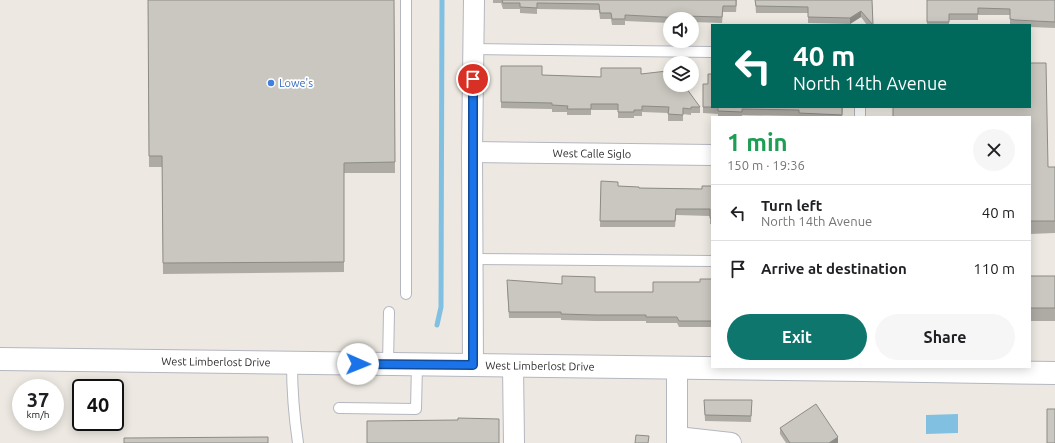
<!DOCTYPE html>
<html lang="en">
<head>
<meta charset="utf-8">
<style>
  :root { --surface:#fff; --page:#f6f6f6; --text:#202124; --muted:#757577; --line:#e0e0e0; --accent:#0f766e }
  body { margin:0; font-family:Ubuntu,sans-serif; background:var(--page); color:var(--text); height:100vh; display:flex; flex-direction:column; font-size:15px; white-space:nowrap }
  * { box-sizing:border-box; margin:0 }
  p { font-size:13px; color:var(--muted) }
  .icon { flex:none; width:22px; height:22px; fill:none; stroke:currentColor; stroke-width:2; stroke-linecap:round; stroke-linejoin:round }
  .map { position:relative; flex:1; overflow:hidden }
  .sheet { position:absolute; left:711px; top:116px; width:320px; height:252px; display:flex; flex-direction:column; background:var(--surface); border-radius:0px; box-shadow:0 2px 10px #0003 }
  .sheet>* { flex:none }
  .banner { position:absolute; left:711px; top:24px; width:320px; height:84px; border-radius:0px; box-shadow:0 2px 10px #0003; background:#00695c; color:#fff; overflow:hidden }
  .tools { position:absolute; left:663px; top:12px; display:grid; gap:8px }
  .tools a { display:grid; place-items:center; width:36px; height:36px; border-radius:50%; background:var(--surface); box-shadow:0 2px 10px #0003; font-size:20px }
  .speed { position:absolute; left:12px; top:379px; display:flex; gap:8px; font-size:20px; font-weight:700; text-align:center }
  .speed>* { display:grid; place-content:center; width:52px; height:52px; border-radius:50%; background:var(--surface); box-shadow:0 2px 10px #0003; line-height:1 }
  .speed small { font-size:10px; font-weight:400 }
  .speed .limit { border:2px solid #111; border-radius:6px; background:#fff; color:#111 }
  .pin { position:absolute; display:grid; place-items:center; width:34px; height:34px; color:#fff; margin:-17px; border:2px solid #fff; border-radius:50%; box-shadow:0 1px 4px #0007 }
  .me { position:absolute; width:44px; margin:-22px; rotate:91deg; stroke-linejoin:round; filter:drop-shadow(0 0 3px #0008) }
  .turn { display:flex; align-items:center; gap:14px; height:84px; padding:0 16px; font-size:18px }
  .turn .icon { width:52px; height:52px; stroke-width:2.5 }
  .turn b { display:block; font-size:28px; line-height:34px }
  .round { display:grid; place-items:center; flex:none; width:42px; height:42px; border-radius:21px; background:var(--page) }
  .summary { display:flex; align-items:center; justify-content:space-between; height:68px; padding:0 16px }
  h1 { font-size:24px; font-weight:700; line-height:30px; color:#1e9e55 }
  .primary-button { display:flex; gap:8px; margin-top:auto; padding:8px 16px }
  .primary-button a { flex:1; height:46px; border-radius:24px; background:var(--accent); color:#fff; font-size:16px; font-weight:700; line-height:46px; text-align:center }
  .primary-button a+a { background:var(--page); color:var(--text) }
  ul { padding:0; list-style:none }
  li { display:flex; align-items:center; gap:12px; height:56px; padding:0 16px; border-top:1px solid var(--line) }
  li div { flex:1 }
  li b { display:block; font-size:15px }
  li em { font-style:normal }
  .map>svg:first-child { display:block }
</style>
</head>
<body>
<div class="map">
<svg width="1055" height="443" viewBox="0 0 1055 443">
  <rect width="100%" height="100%" fill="#ede9e2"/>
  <path fill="#82c0e2" d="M958 414V433L926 434V415Z"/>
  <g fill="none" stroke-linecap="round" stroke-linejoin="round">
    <path stroke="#82c0e2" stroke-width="5" d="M437 325 441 307 442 0"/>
    <defs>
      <path id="lane" d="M406 0V294
        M473 49 712 52
        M860 107V117
        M472 259 712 261
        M292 363C292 390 294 416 298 443
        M388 364 389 312
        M339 408 416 409 417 364"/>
      <g id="street">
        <path id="s1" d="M472 152 712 155"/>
        <path d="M473 365 472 152 474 0"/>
        <path d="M513 366 514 443"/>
        <path d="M677 437V368"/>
        <path d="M677 443V437L731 443"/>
      </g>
      <g id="secondary">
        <path id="s2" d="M0 359 863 370 1055 373"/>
      </g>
    </defs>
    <use href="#lane" stroke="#b5b7c0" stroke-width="12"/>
    <use href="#street" stroke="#b5b7c0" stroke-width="22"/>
    <use href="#secondary" stroke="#b5b7c0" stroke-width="24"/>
    <use href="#lane" stroke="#fff" stroke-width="10"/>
    <use href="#street" stroke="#fff" stroke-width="20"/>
    <use href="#secondary" stroke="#fff" stroke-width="22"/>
  </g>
  <path fill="#aeaba5" d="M148 0H394L395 173H344V272L163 274 162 167H149Z
    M493 0H737L736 12H723L722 23 692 22V19H670V23L625 21V25H612L611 19H600L599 10 537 9V14L520 13V9H503L501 3H493Z
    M755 0H872L873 25H867L861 17 850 24 808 23V13H756Z
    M927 0H1055V28L1030 27V25H1010V15H978V20H949V25H927Z
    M501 66 542 75 601 77 641 74 700 107V113H691V115L683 114V121H668V113L642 112V116H634V118H618V110H591V115H567V112H552V109L501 108Z
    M703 84 712 107H843L842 117H799V116L742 115V117H718V114L703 113Z
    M1030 107 1048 167H1055V233L1030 234Z
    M601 181 618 186 639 188 702 189 712 186V224H710V216L676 215 675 227H600Z
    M1030 276H1055V321H1030Z
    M712 279V327H679L677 323H646V321H595L561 320V318H509L507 286 595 292H653L700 282Z
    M704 400 752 406 751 422 705 421Z
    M780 428 838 443H786L780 434Z"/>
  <path fill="#8d8b86" d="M861 11V17L850 24V18Z
    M838 437V443H829Z"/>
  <path fill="#cac7c0" stroke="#8d8b86" d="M148 0H394L395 162 344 163V262L163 263 162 156H149Z
    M502 0H736V6H723L722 17 683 16V18L625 15V19H612L611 13H600L599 4 537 3V8L520 7V3H503Z
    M755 0H872L873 25 861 11 850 18 808 17V7L756 6Z
    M927 0H1055V22L1015 20 1010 19V9L978 8V14H949V22H927Z
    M1030 63H1046L1048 167H1055V221H1030V117H893V107H1030Z
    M501 66H542V75L601 77V68H641V74L667 71 670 72V85H684L700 107H691V109L683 108V115L668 114 669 107 642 106V110H634V112H618V104H591V109H567L568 106 552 105V103L501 102Z
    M708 74H712V107H842V115L799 113V110L742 109V112L718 111V107H703V84H708Z
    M601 181 618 182V186L639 187V188L702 189V186H712V218H710V209H676L675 221H600Z
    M562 276 595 277V292H653V282H700V279H712V321H679L677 317H646V315H595L561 314V312H509L507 280 562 284Z
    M1030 276H1055V308H1030Z
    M704 400H752L751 416 705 415Z
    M816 404 838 437 829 443H790L780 428Z
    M1047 409H1055V443H1047Z
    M458 418 499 419V443H367V421L458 420Z
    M636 435 649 436 648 443H635Z
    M268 437V443H124V438Z"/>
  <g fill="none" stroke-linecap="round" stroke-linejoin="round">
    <defs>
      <path id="route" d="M358 364 473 365V79"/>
    </defs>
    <use href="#route" stroke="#114b97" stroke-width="10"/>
    <use href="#route" stroke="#1a73e8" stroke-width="7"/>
  </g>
  <circle fill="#3f7fe0" stroke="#fff" stroke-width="1.5" cx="271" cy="83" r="4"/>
  <g text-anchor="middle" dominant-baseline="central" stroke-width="3.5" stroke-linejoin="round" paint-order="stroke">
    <g font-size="11" fill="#366cbe" stroke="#fff" text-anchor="start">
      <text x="279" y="83">Lowe's</text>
    </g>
    <g font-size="11" fill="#2e2e2e" stroke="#fff">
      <text stroke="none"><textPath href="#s1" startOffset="120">West Calle Siglo</textPath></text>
      <text stroke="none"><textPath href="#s2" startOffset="216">West Limberlost Drive</textPath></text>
      <text stroke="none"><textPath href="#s2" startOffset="540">West Limberlost Drive</textPath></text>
    </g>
  </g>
</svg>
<div class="tools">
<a><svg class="icon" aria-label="sound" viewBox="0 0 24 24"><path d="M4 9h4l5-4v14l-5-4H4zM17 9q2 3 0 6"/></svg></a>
<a><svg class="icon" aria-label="layers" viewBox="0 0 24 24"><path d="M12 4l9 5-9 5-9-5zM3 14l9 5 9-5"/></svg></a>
</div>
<div class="speed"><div>37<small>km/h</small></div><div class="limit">40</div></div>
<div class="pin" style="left:473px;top:79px;background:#d93025"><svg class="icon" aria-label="arrive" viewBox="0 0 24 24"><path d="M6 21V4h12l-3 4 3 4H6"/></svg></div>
<svg class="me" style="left:358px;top:364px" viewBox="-20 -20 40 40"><circle r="19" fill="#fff"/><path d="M0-13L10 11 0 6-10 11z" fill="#1a73e8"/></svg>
<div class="banner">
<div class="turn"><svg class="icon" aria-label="left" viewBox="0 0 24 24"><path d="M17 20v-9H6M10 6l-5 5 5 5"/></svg><div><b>40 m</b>North 14th Avenue</div></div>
</div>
<section class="sheet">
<div class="summary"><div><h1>1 min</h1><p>150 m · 19:36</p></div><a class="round"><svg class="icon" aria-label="close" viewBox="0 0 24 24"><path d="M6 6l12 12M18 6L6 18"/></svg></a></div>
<ul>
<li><svg class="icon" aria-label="left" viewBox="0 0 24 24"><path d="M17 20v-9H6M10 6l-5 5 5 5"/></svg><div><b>Turn left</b><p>North 14th Avenue</p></div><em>40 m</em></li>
<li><svg class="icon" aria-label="arrive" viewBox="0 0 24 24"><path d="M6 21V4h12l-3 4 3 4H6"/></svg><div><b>Arrive at destination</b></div><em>110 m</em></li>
</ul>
<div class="primary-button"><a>Exit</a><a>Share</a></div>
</section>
</div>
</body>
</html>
